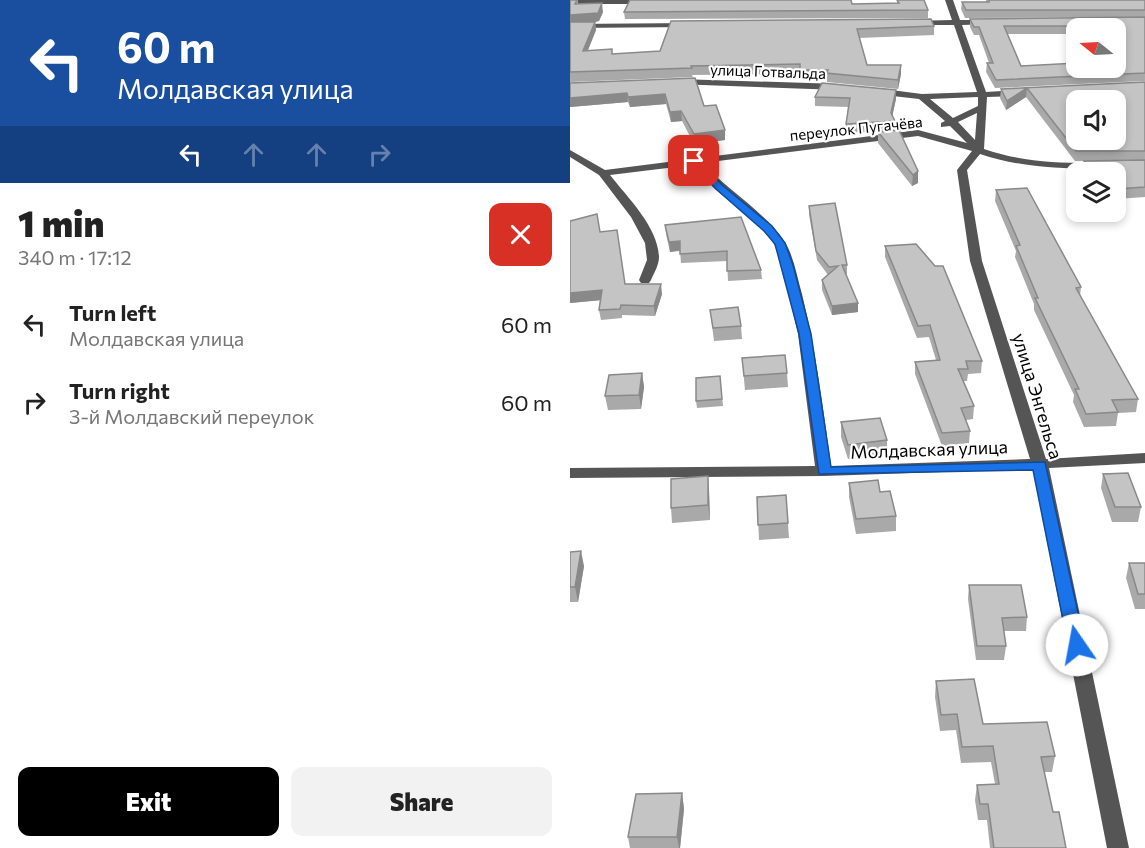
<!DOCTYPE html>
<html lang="en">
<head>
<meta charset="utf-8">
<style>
  :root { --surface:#fff; --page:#f2f2f2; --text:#222; --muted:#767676; --accent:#000 }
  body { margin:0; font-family:Commissioner,sans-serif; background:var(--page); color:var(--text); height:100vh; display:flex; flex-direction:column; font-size:22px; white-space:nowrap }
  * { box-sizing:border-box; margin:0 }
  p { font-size:20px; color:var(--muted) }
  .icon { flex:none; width:33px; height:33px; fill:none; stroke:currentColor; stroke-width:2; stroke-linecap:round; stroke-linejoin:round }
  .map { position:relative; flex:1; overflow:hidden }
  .drawer { display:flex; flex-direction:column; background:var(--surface); width:570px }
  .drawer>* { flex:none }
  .top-card { background:#1a4fa0; color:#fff; overflow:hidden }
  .needle { width:39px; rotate:288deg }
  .tools { position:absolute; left:496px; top:18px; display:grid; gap:12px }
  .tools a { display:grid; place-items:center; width:60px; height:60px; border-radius:12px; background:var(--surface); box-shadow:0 3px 9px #0003; font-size:30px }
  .pin { position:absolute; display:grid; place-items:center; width:51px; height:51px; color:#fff; margin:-26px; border-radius:12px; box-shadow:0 3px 9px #0006 }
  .me { position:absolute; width:66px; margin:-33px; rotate:348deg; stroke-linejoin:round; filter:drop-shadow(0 0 4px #0008) }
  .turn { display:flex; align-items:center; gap:21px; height:126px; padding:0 18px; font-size:27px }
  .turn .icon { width:78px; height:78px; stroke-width:2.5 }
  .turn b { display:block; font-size:42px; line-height:51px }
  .lanes { display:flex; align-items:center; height:57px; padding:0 18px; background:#0003; justify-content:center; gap:30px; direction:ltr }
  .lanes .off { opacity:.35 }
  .round { display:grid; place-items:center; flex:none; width:63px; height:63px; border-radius:12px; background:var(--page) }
  .head { display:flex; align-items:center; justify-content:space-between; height:102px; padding:0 18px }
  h1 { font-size:36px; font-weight:800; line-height:45px }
  .action { display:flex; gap:12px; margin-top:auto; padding:12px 18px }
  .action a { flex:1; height:69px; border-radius:12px; background:var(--accent); color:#fff; font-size:24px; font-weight:800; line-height:69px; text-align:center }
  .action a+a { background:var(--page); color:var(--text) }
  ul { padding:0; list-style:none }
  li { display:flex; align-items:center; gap:18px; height:78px; padding:0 18px }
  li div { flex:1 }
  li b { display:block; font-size:22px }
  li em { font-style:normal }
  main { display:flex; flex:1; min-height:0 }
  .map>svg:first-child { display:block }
</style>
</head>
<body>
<main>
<section class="drawer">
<div class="top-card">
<div class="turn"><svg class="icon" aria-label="left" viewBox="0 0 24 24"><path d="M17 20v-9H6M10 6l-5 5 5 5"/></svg><div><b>60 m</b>Молдавская улица</div></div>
<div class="lanes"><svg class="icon" aria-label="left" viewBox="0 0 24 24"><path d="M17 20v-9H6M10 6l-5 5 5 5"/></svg><svg class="icon off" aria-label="ahead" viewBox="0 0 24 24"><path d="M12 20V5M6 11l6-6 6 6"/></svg><svg class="icon off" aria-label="ahead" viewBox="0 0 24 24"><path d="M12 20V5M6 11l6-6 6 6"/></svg><svg class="icon off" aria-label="right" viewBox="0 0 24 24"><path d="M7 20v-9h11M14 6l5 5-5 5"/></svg></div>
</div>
<div class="head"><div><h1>1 min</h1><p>340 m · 17:12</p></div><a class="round" style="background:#d93025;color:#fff"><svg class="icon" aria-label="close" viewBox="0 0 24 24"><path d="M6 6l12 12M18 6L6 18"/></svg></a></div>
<ul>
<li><svg class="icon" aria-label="left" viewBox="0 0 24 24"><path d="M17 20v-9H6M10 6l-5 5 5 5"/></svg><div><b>Turn left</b><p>Молдавская улица</p></div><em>60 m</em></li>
<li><svg class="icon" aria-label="right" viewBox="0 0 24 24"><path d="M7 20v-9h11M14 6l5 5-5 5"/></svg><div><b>Turn right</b><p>3-й Молдавский переулок</p></div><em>60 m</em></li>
</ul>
<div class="action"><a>Exit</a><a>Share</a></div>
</section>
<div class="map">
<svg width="575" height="848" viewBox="0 0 575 848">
  <rect width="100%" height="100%" fill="#fff"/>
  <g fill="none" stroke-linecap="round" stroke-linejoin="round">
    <path fill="#555" fill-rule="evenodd" d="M0 0H79L82 2 78 4H0Z
      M375 0H383L390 20H420L424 22 420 24 392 25 416 92 449 90 453 93 449 96 417 97 414 149C466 167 520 163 575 162V168C519 169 464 172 410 154L397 170 412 261 476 459 575 453V463L479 468 559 848H537L463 469 254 476 0 478V468L245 466 228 334 212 265 204 244 194 230 145 189 122 165 40 175C58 198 88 227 89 257 89 265 84 273 81 280L79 283H71L69 280 77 260 75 243 61 217 29 175 0 157V150L35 170 348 130 397 143 380 126 371 127V123L375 121 349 99 305 94 301 91 305 88 352 94 407 92 384 25H342L338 23 342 21 382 20ZM408 97V106L383 118 360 99ZM407 113 405 140 388 122ZM348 136 402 151 387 170 400 261 460 459 261 466C253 408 246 351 232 294 227 277 224 257 215 242 197 214 157 189 132 163Z
      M123 23 120 27 0 28V24Z
      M108 79 270 84 274 87 270 90 105 84 104 82Z"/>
  </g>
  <path fill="#a9a9a9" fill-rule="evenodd" d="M0 0H8V4L33 12 29 21 25 22 26 30 18 50 43 54 90 51 101 21 364 26V35L289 38 297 65 331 74 328 89 257 82V79H230V74L122 75 123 77 0 82Z
    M327 0 358 10V18L55 19 54 12 282 4 327 3Z
    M416 0H575V81L425 88 416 72 417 63H419L409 35H404L400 27V19L572 17 395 18 391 9 392 2H416ZM507 28 546 68 451 66 437 34H504L507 39Z
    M125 78 134 106 155 140 124 144 112 121 101 122 96 104 60 107 58 102 0 107V83Z
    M575 82V160L505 161 456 97 436 110 430 98 431 89Z
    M245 97 326 99 322 116 325 121 324 130 348 183 342 186 308 143V132L320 131 276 133V124L278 107 245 106Z
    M575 160V197L546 199V172H514L513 171 514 161Z
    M426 190 511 287 510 296 568 399 566 412 548 413 546 426 514 427 503 402 504 395 464 310V304L445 257 446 251 425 201Z
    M239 206 277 265V274H276L288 312 262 315 252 290V280L258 275 247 260 239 215Z
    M171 217 191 270 192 279 158 281 157 261 111 263 110 251 100 252 96 234 95 225Z
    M0 221 30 232 55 284 92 294 85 316 52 315V318L31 320 29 310 30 300 0 303Z
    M315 246 412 361 411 373 398 374 397 381H393L404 406 403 419 396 420 400 431 399 443 372 446 345 374V362L366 360 359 337 347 338 315 257Z
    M140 310 171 326 172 339 144 341Z
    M172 358 217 373 218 387 175 390Z
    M72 373 74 387 71 409 38 410 35 396Z
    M150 376 153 406 127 408 126 401Z
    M271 422 317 440V455L278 459 271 437Z
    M533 474 571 507 568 522H542L531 488Z
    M279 483 310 492 326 516V531L286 534 279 497Z
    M139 490 140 520 102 523 101 508Z
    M216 495 219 538 189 540 187 497Z
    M0 552 14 566 8 602H0Z
    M559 563H575V609H565L556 578Z
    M399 585 457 617 456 631H434L436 646 434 660H406L398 599Z
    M366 681 413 724 485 756 482 772H474L483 812 496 848H420L417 820H408L405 800 407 785 425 784 421 762 391 763 386 730 370 731 365 697Z
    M112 793 114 809 110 848H60L58 837Z"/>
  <path fill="#898989" d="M32 3 33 12 29 21 25 22 26 30 14 60 0 24V15Z
    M331 65V74L328 89V80Z
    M457 88 456 97 436 110 437 101Z
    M326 90V99L321 122V113Z
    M57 93 58 102 0 107V98Z
    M95 94 96 104 60 107 58 97Z
    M111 111 112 121 101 122 100 112Z
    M155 130V140L124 144V134Z
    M348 171V183L342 186 343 175Z
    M110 241 111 250 100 252 99 242Z
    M91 284 92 294 85 316 84 306Z
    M32 290 33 300 0 303V293Z
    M288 303V312L262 315V306Z
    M72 373 74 387 71 409 69 395Z
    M138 476 139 490 140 520 138 505Z
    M11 551 14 566 8 602 5 587Z
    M112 793 114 809 110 848H109L107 837Z"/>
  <path fill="#c4c4c4" stroke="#898989" stroke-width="1.5" fill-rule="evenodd" d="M0 0H7L5 4 32 3 28 13 0 15Z
    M60 0H281L282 4 329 3 327 0H354L358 10 54 12Z
    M419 0H575V10H396L392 2H419Z
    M575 17V73L426 80 417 63H423L409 27H404L400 19ZM434 26H505L507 30V28H546V68H507V63L451 66Z
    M361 19 364 26 287 29 297 65H331L328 80 256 73 258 70H230V64L121 66 122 68 0 72V22H25L13 51 42 49V54L90 51 101 21Z
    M125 78 134 106 146 105 155 130 124 134 111 111 100 112 95 94 58 97 57 93 0 98V83Z
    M575 82V151H506L457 88 437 101 431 89ZM507 100H546V140H507Z
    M252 83 326 90 321 113 325 121 276 124 280 98 245 97Z
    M329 130 348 171 343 175 308 132Z
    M575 160V187L546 189V172H523L514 161Z
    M457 188 511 287 506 288 568 399 542 400 548 412 516 414 505 389H509L465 298H468L446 246 450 245 426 190Z
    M265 203 277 265H272L288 303 262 306 252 280 268 266 259 267 246 251 239 206Z
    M27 214 30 232 47 230 55 284H91L84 306 51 305 50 309 29 310 32 290 0 293V221Z
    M171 217 191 270 157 271V251L110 254V241L99 242 95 225Z
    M346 244 365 266H373L412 361H396L398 369H388L404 406 391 408 400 431 372 433 345 362 370 360 360 325 348 326 315 246Z
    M168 307 171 326 143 328 140 310Z
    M215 355 217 373 174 376 172 358Z
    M72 373 69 395 35 396 39 375Z
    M150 376 152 399 126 401V378Z
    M310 418 317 440 278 445 271 422Z
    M558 473 571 507H545L533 474Z
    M138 476V505L101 508V479Z
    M308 480 310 492 320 491 326 516 286 519 279 483Z
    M216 495 218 523 188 525 187 497Z
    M11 551 5 587H0V552Z
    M559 563H575V594H568Z
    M399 585H451L457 617 432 618 436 646H407Z
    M404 679 413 724 477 722 485 756 471 757 483 812H489L496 848H424L418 804H410L407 785 429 784 423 746 392 747 387 714 371 715 366 681Z
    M112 793 107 837H58L66 794Z"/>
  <path fill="#1a73e8" stroke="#114b97" stroke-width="1.5" d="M121 159H128L152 185 202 226 215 243 223 265 241 334 261 467 475 462 515 645 513 650H500L498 645 463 470 249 474 229 334 205 244 194 231 146 189 121 163Z"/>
  <g text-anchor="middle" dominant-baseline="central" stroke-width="4.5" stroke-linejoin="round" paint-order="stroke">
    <g font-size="15" fill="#000" stroke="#fff">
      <text transform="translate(198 71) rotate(2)">улица Готвальда</text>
      <text transform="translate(286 128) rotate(-6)">переулок Пугачёва</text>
    </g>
    <g font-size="18" fill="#000" stroke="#fff">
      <text transform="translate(468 396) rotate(73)">улица Энгельса</text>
      <text transform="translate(359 449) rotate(-2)">Молдавская улица</text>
    </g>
  </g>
</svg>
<div class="tools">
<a><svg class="needle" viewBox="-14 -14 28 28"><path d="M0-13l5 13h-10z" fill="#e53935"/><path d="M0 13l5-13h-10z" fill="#767676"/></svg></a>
<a><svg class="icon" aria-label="sound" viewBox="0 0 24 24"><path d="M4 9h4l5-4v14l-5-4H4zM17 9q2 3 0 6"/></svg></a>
<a><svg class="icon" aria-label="layers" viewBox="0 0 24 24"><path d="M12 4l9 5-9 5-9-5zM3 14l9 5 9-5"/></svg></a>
</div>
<div class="pin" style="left:124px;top:161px;background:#d93025"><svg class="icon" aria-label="arrive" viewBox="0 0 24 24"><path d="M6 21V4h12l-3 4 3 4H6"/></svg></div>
<svg class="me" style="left:507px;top:645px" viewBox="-20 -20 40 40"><circle r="19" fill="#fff"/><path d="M0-13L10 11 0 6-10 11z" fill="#1a73e8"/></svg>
</div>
</main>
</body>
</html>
